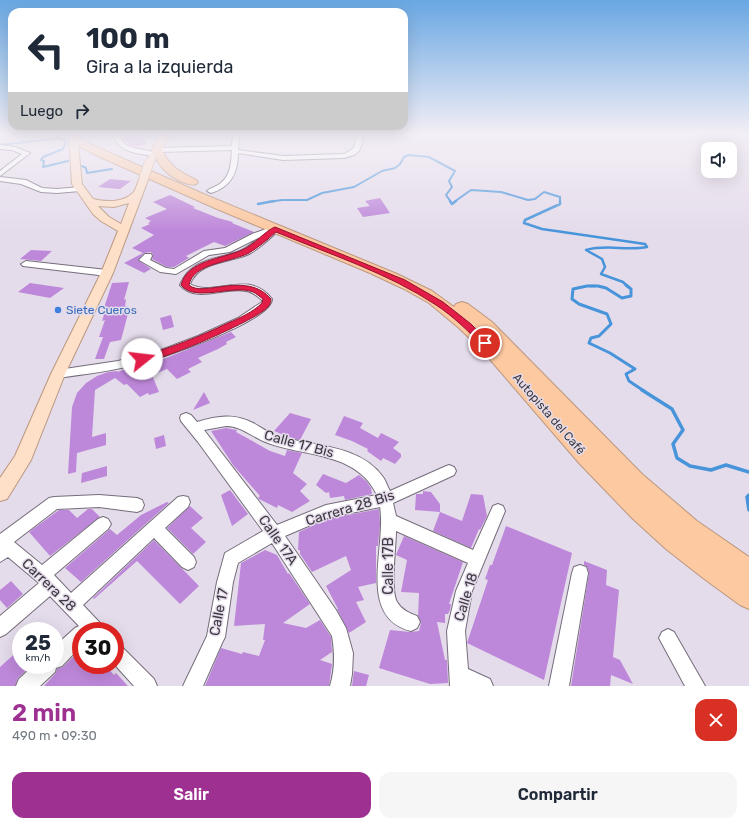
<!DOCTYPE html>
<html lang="es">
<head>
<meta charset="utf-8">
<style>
  :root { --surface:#fff; --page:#f6f6f7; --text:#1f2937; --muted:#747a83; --accent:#9d3090 }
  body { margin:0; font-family:Rubik,sans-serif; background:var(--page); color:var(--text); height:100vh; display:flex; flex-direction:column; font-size:15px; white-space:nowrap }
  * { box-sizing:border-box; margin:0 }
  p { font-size:13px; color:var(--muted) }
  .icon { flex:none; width:22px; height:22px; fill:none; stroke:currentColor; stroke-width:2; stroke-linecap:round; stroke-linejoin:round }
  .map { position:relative; height:686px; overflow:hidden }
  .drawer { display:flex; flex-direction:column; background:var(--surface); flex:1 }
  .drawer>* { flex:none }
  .banner { position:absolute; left:8px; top:8px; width:400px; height:122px; border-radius:12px; box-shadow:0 4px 16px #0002; background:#fff; color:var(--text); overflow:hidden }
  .tools { position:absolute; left:701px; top:142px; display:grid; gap:8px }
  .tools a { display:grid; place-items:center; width:36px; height:36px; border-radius:8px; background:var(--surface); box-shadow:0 4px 16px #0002; font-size:20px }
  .speed { position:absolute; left:12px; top:622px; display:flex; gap:8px; font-size:20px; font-weight:700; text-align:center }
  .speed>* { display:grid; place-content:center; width:52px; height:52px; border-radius:50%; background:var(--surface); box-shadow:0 4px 16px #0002; line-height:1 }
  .speed small { font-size:10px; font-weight:400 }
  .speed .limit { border:6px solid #d22; background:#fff; color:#111 }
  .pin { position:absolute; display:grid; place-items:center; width:34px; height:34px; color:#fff; margin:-17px; border:2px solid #fff; border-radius:50%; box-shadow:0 1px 4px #0007 }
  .me { position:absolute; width:44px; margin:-22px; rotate:74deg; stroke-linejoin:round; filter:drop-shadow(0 0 3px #0008) }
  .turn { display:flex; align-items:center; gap:14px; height:84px; padding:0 12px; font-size:18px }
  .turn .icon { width:52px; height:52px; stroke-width:2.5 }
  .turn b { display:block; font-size:28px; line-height:34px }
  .then { display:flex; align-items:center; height:38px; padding:0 12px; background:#0003; gap:8px; font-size:15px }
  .round { display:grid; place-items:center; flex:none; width:42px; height:42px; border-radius:12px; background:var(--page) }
  .headline { display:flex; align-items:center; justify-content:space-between; height:68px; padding:0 12px }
  h1 { font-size:24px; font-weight:600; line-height:30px; color:var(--accent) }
  .cta { display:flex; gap:8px; margin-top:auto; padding:8px 12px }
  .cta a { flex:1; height:46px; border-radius:12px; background:var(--accent); color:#fff; font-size:16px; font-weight:600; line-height:46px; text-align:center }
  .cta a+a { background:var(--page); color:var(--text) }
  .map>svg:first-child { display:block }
</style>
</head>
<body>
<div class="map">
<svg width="749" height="686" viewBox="0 0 749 686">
  <rect width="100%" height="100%" fill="#e5dceb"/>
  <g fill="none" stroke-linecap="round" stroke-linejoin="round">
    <path stroke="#4894da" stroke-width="2" d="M57 135 59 138 66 141 63 149 43 157 41 160 44 161 43 167 68 161
      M0 145 59 138
      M82 166 86 168 87 173 112 169
      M268 202 282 200H307L322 193 354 187 382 171 395 168 400 164 404 157 409 155 429 157 455 171 449 181 452 187 446 195 451 202
      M454 202 471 190 501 192 528 200 535 199 544 192 560 197V202"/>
    <path stroke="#4894da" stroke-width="2.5" d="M450 201 452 204 456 201
      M560 201V204L525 220 524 223 542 229 645 244 647 247C627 251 606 244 586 250L602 259 605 267 601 274 623 282 627 286
      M258 204 274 201
      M590 286H595"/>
    <path stroke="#4894da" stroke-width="3" d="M626 285 631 289V296L622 298 606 288 598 286H587L573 289 572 299 579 304 607 314 611 324 599 336 591 338 589 343 610 353 635 369 626 374 629 381 644 391"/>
    <path stroke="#4894da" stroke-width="3.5" d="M642 390 672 409 683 430 673 444 677 458 690 466 711 470 726 465 749 472
      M749 495 747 497 749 510"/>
  </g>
  <path fill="#be88da" d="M122 135H142L147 144 135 146 131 145 125 141Z
    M110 179 131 181 120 189 98 187Z
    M170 195 195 207 193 208 218 218 233 222 232 223 254 232 225 246 214 242 186 256 189 258 174 267H167L152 259 153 255 151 252 144 253 138 260 151 269 144 273 124 263 143 253 132 248 154 235 141 228 150 224 148 223 151 221 145 218 167 209 153 202Z
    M380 198 390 213 363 217 357 208 370 206 365 201Z
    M31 250 52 251 41 261 20 259Z
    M129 282 124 300 126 299 125 307 128 306 126 310H129L121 340 110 342 104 359H95L103 337H99L105 320 102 321 106 308H104L112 283Z
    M30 283 64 288 50 298 18 292Z
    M171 315 174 327 163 330 160 318Z
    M231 332 236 337 226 342 227 344 218 349 198 358 202 362 188 369 191 372 177 379 167 369 152 375 159 392 149 395 148 393 140 397 127 384 124 385 115 378 95 390 92 437 106 433V445L77 453 76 472 68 474 72 407 77 393 86 383 97 376 108 372 117 371 118 372 125 369 127 371 156 361V362Z
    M204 392 210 403 193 410Z
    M290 413 311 419 300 440 289 437 274 431Z
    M344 416 363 423 360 428 378 438 381 433 399 442 393 448 401 454V457L395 464 383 458 381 461 367 451 368 449 352 441 335 435Z
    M226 428 237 430 236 432 247 438 270 451 285 456 287 450 302 453 293 473 307 484 300 491 310 501 292 512 278 505 277 508 259 499 258 498 260 496 233 465 211 431Z
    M164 435 166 446 156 449 154 438Z
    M107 466V476L81 483 82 473Z
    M323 474 346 483 359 475 367 482 371 488 372 494 345 500 344 496 330 498 329 492 326 493 316 485Z
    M230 490 248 514 232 526 221 495Z
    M423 491 431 492 440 504V512L415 510 416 494H423Z
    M471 494 483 495 487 516 480 530 479 529 471 548 433 531 440 512 462 521Z
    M167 502 169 503 81 582 65 568 110 529 117 535 141 515Z
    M190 506 203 518 191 528 206 542 193 554 167 528Z
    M88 509H92L100 517 50 556 29 532 59 510H69L77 518Z
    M379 509 380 523 378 546H376V583L358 587 364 600 356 602 366 622 349 633 337 609H338L326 586 351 570 346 556 312 572 300 554V550H298L299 532 327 519Z
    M506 526 572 553 544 680 467 643 488 580 485 579 490 565H492Z
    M404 536 463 562 449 604H451L450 610 448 614H445V623L437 622 445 660H447L448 683 430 684 379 668 390 630 410 632 419 631 421 623 418 616 419 593 401 592 407 560 396 555Z
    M154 540 199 586 180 604 137 561 94 599 93 598Z
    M265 550 277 555 288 574 289 573 310 604 283 623 306 628 320 620 331 637 332 652 320 660 332 664 329 686H205L221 648 242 654 243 652 259 656 265 640H263L265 624 234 626 241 563Z
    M584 561 607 570 606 585 619 590 613 657 620 660 633 684 611 675 610 686H571L589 573 587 567 584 565Z
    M11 581 23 594 7 608 0 600V590Z
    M21 648V665H32L18 678 15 686H0V667Z
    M77 653 81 657V665H105L114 675 116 673 128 686H44L56 673 57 669 63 667Z
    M354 671 369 675 366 686H352Z"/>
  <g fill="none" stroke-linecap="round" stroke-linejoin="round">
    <defs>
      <path id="minor" d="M113 135H119C126 153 144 146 156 154L153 156C137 153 119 153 113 135Z
        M233 135H239L238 150 283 156 344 154 354 148 357 135H363L362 143 359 151 354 155 344 158 283 160 238 153C238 173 231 187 211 193L207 191C210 188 215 187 218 185 231 177 231 163 232 150L157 152 154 150 157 148 232 146Z
        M0 145 15 147 30 153 0 176V171L22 154 12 150 0 149Z
        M0 177 26 180 42 188 57 189 80 187 84 189 80 191 57 193 41 192 21 184 0 181Z
        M275 226 278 227 279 229 278 231C269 239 260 248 249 254 229 263 199 261 190 284 214 298 248 268 272 299 272 321 160 359 139 364 112 371 85 374 58 378L54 377 52 374 54 371 58 370 118 361 161 350 198 336 238 318 262 302V300C257 296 253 292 246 291 226 286 196 304 180 285 191 258 216 260 240 251 247 248 254 242 260 237L230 252 209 255 176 274 160 272 139 260 145 254H151L152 256 150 260 166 268 174 269 204 251 225 248 252 234Z
        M26 261 107 270 112 273 107 276 23 266 21 264Z
        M186 413 191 415 197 422C217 416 234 413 253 423 261 427 268 433 277 436 311 446 360 444 383 477 386 481 387 486 390 491L444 467 449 465 454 467 456 471 454 475 393 503 396 516 473 550 493 506 498 504 503 506 505 511 472 591 465 631 468 669 490 679 493 686H450L447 631 456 591 468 563 396 531C396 547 390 589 397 602 402 610 409 613 417 616L420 622 417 628 411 631C356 617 387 546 380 507L327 518 285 536 336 610 346 628 353 653 352 674 350 686H330C335 669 335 654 332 636L272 543 238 563 233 582 225 637 222 643 203 686H183L207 636 217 582 225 553 263 531 198 442 181 421 180 418 181 415ZM226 426C242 426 253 438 268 443 306 457 357 452 377 495L326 505 277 525 204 430Z
        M99 495 137 498 142 500 144 505 142 510 137 512 99 507 57 509 14 542 42 565 98 519 103 517 108 519 111 524 108 529 54 575 71 593 178 497 183 496 188 497 190 502 188 507 165 528 194 557 196 562 194 567 188 570 182 567 154 538 83 605 102 625 105 631H81V646L62 666 56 668 55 672 40 686H16L19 679 34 665H55V646L75 628 79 626 50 596 6 634 0 637V616L39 583 8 557 0 562V534L49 498 54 497Z
        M580 565 586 567 588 573 569 686H549L572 573 574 567Z
        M668 629 674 632 705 686H685L659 638 662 632Z
        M115 643 121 646 154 679 157 686H134L115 665Z"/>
      <path id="major" d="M69 135H77L82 184 93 199C105 202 123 203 133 193 137 188 138 180 141 175L144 174 149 177 113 273 65 374 31 460 7 499 0 501V478L15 456 51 374 101 273 118 231 101 221 93 214 72 184ZM129 203 121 224 109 217 98 206 114 207Z
        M154 148H160L161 150 152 165H146L145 163Z"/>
      <path id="highway" d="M68 135H78L83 141 201 193 397 274 432 291 454 307 456 304 462 302 468 304 492 322 642 474 697 521 749 557V609L740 605 703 578 666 549 632 518 579 463 481 349 459 328 429 303 404 289 370 273 217 209 98 156 77 145Z
        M159 135H169L162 150C169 166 180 172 196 180L198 182 196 184C190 186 186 183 180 181 166 174 158 165 152 150Z"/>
    </defs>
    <use href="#minor" stroke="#766d7b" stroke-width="2"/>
    <use href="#major" stroke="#ba977f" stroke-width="2"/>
    <use href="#highway" stroke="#ba977f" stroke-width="2"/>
    <use href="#minor" fill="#fff" fill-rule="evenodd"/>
    <use href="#major" fill="#fedfc7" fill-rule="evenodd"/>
    <use href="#highway" fill="#fdc9a1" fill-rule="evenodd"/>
    <defs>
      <path id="major-bridge" d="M144 177 149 163"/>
    </defs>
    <use href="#major-bridge" stroke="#ba977f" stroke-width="10" stroke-linecap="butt"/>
    <use href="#major-bridge" stroke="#fedfc7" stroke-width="9"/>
  </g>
  <linearGradient id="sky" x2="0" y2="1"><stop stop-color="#68a7e2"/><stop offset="0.58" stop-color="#f3eff6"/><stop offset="1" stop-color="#f3eff6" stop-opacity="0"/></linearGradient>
  <rect width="749" height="231" fill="url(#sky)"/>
  <path fill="#e11d48" stroke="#92132f" d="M275 227 405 280 443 302 471 324 490 343 488 345H482C468 331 453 316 436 305 388 273 329 254 276 232 267 240 259 247 249 253 232 262 193 263 189 285 203 298 247 270 271 299 271 304 268 308 263 311 248 323 155 365 139 361L137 359 139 357C170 348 199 337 228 323 240 318 253 312 262 303L263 299C260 297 256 293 253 292 232 284 195 303 181 285 187 260 222 259 242 250 254 245 266 230 275 227Z"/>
  <circle fill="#3f7fe0" stroke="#e5dceb" stroke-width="1.5" cx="58" cy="310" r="4"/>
  <g text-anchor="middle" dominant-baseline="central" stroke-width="3" stroke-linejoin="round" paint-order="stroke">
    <g font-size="12" fill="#366cbe" stroke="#e5dceb" text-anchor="start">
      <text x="66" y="310">Siete Cueros</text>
    </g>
    <g font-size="12" fill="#3e3a40" stroke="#e5dceb">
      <text transform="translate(549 414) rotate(49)">Autopista del Café</text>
    </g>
    <g font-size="14" fill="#3e3a40" stroke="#e5dceb">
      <text transform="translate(299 444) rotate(15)">Calle 17 Bis</text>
      <text transform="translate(350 508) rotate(-17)">Carrera 28 Bis</text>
      <text transform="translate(278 540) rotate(55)">Calle 17A</text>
      <text transform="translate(388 566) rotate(-90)">Calle 17B</text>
      <text transform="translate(49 585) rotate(44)">Carrera 28</text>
      <text transform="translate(466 597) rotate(-73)">Calle 18</text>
      <text transform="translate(219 612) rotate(-79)">Calle 17</text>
    </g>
  </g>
</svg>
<div class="tools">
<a><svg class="icon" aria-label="sound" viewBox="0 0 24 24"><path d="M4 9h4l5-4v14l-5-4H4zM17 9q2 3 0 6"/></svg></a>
</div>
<div class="speed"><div>25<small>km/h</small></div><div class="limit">30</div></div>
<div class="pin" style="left:485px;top:343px;background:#d93025"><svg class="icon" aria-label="arrive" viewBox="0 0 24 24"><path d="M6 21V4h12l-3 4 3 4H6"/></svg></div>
<svg class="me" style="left:142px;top:359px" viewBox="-20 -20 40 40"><circle r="19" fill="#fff"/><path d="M0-13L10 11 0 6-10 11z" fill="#e11d48"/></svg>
<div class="banner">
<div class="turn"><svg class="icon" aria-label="left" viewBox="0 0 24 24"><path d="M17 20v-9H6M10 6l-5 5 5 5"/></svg><div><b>100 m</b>Gira a la izquierda</div></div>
<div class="then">Luego<svg class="icon" aria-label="right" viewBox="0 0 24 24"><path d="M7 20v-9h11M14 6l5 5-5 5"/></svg></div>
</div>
</div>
<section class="drawer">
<div class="headline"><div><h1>2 min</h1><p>490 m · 09:30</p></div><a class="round" style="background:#d93025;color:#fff"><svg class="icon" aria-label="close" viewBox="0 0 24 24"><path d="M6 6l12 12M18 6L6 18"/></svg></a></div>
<div class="cta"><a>Salir</a><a>Compartir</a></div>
</section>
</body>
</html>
